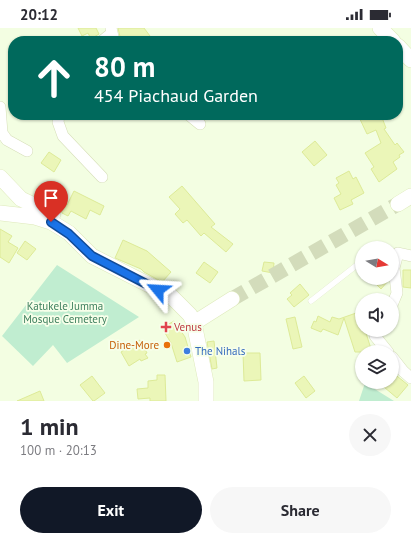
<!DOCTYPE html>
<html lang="en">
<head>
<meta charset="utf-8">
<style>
  :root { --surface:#fff; --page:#f7f7f7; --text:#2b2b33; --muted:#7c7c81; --accent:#111827 }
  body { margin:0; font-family:"PT Sans",sans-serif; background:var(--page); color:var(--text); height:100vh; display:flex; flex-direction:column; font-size:15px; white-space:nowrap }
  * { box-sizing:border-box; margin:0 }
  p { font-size:13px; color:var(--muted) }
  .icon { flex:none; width:22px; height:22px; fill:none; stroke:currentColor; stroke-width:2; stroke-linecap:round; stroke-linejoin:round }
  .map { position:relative; height:373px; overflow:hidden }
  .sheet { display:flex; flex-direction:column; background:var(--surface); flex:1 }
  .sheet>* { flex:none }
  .banner { position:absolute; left:8px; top:8px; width:395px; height:84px; border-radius:16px; box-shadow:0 1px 3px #0004; background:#00695c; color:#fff; overflow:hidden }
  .needle { width:26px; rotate:101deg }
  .buttons { position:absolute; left:355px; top:213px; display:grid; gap:8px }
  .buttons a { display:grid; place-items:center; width:44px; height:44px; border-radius:50%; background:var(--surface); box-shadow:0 1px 3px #0004; font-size:20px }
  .pin { position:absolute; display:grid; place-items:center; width:34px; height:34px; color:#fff; margin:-41px -17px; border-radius:50% 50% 50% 0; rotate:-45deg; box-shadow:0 0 4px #0007 }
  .pin .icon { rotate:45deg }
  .me { position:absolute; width:44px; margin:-22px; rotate:297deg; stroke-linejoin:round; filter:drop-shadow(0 0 3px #0008) }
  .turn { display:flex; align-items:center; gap:14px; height:84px; padding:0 20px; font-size:18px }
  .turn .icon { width:52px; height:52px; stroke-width:2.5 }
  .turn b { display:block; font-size:28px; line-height:34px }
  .round { display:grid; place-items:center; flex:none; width:42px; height:42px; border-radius:21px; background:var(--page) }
  .head { display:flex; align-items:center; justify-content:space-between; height:68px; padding:0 20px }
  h1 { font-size:24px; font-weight:700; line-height:30px }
  .cta { display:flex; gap:8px; margin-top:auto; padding:8px 20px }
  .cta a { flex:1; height:46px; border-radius:24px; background:var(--accent); color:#fff; font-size:16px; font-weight:700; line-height:46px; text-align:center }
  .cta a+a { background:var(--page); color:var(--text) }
  .status { display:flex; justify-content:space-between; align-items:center; height:28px; padding:0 20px; background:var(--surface); direction:ltr }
  .status svg { height:11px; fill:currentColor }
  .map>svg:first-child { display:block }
</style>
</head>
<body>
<div class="status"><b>20:12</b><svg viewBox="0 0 49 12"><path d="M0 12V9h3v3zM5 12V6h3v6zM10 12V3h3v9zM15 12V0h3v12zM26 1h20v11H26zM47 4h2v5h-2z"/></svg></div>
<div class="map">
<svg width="411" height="373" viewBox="0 0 411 373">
  <rect width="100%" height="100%" fill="#f3fee2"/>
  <path fill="#c0edd0" d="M57 237 139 289 67 335 53 317 33 338 2 308Z
    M365 355 394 373H359Z"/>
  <path fill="#ebf6b8" stroke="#ddea97" d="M78 0H96L99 6 91 11 88 5 82 8Z
    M118 0H144L150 8 144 13H121Z
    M358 87H381L386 100 384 101 395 117 397 115 404 124 399 127 400 129 393 134 397 141 379 154 371 141 374 139 365 125 381 115 376 102 367 106Z
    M315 113 327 127 314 138 302 124Z
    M49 124 61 132 54 144 41 135Z
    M349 143 353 151 356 149 364 165 351 172 353 176 340 182 334 170 341 166 336 157 339 155 336 150Z
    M182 158 215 196 211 199 233 216 226 224 204 205 201 208 187 192 183 195 175 186 180 181 169 169Z
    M74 163 104 178 100 187 90 182 86 191 71 183 68 188 62 185 61 181 57 178 59 174 67 177Z
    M0 201 12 208 8 214 18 220 9 235 0 229Z
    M123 212 147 223 171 244 162 254 144 244 141 241 115 230Z
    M25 213 36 221 27 232 17 225Z
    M204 234 218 244 210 255 196 245Z
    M264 234 274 235 273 245 262 243Z
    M403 242H411V260L403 259Z
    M370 250H388V253L381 261Z
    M300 256 309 267 294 279 287 271 292 267 290 265Z
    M359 284 362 294V302H365L372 324H355L344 290 338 307 323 301 321 304 311 300 314 293 316 294 318 288 330 294 332 289 339 291Z
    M295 289 302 319 293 321 286 291Z
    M174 293 185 309 191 329 177 334 171 315 162 300Z
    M140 312 147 325 145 326 148 330 141 333 140 331 129 338 121 324Z
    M214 313 217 340 212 341 207 314Z
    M243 325H260L261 352 244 353Z
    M392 344 408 357 397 370 378 354H392Z
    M157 347H165L166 373H150V370L138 371 137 361 148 360V353L157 352Z
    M92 348 105 365 94 373H93L80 357Z
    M304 348 315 363 306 370 295 355Z
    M40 363 44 373H17Z"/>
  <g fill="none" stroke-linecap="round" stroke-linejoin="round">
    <path stroke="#d3dcbb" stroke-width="15" stroke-dasharray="15 8" stroke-linecap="butt" d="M232 271 398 176"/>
    <defs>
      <path id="lane" d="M311 273 362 233"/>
      <path id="street" d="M111 0 114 13
        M102 13 112 5
        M0 79 2 105 7 112 27 123
        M59 87 58 94 63 108 102 149
        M189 87 200 96
        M392 277 397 265 394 240 398 225 411 228
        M376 302 375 308 388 324
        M392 329 403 343 411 350"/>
      <path id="secondary" d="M380 0 393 13
        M398 18 411 32
        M0 149 21 171 53 186
        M398 176 411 168
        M0 185 35 189 51 194 69 205 92 228 171 268 190 287 194 295
        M206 373V354L194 295 232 271"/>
    </defs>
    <use href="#lane" stroke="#d6deb8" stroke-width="6"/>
    <use href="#street" stroke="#d6deb8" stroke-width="12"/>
    <use href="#secondary" stroke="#dee9bb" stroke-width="16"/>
    <use href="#lane" stroke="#fff" stroke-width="5.5"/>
    <use href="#street" stroke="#fff" stroke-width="11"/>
    <use href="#secondary" stroke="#fff" stroke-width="15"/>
  </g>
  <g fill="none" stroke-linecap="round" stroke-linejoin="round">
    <defs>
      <path id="route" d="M51 194 69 206 92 228 158 262"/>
    </defs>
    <use href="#route" stroke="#114b97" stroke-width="10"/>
    <use href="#route" stroke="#1a73e8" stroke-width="7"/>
  </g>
  <path fill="#e0444e" stroke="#f7ffea" stroke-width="1.5" d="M164 293h4v4h4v4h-4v4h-4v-4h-4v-4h4z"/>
  <circle fill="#e8710a" stroke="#f7ffea" stroke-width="1.5" cx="167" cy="317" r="4"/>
  <circle fill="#3f7fe0" stroke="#f7ffea" stroke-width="1.5" cx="187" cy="323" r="4"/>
  <g text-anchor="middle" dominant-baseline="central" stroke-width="3.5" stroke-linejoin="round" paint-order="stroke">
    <g font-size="11" fill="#3d7f5d" stroke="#f7ffea">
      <text x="65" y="278">Katukele Jumma<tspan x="65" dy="13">Mosque Cemetery</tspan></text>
    </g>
    <g font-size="11" fill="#be3a42" stroke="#f7ffea" text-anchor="start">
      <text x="174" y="299">Venus</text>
    </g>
    <g font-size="11" fill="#c56008" stroke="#f7ffea" text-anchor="end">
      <text x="159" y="317">Dine-More</text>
    </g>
    <g font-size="11" fill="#366cbe" stroke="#f7ffea" text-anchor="start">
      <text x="195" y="323">The Nihals</text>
    </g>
  </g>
</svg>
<div class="buttons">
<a><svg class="needle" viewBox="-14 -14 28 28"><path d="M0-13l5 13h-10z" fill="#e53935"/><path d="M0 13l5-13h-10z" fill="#7c7c81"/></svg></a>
<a><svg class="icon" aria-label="sound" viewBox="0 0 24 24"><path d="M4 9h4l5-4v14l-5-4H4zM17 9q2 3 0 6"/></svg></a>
<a><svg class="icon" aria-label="layers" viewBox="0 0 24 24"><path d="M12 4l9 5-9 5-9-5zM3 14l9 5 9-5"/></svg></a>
</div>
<div class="pin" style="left:51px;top:194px;background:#d93025"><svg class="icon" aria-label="arrive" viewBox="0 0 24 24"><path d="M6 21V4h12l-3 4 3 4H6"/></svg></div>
<svg class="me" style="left:158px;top:262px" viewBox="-20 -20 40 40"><path d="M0-17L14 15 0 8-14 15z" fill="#1a73e8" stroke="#fff" stroke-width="4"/></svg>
<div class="banner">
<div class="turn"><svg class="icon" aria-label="ahead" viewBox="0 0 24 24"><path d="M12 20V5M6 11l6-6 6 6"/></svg><div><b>80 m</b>454 Piachaud Garden</div></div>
</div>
</div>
<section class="sheet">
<div class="head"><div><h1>1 min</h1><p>100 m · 20:13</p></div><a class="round"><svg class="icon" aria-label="close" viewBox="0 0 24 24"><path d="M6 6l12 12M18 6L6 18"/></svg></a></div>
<div class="cta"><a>Exit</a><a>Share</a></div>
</section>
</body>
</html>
